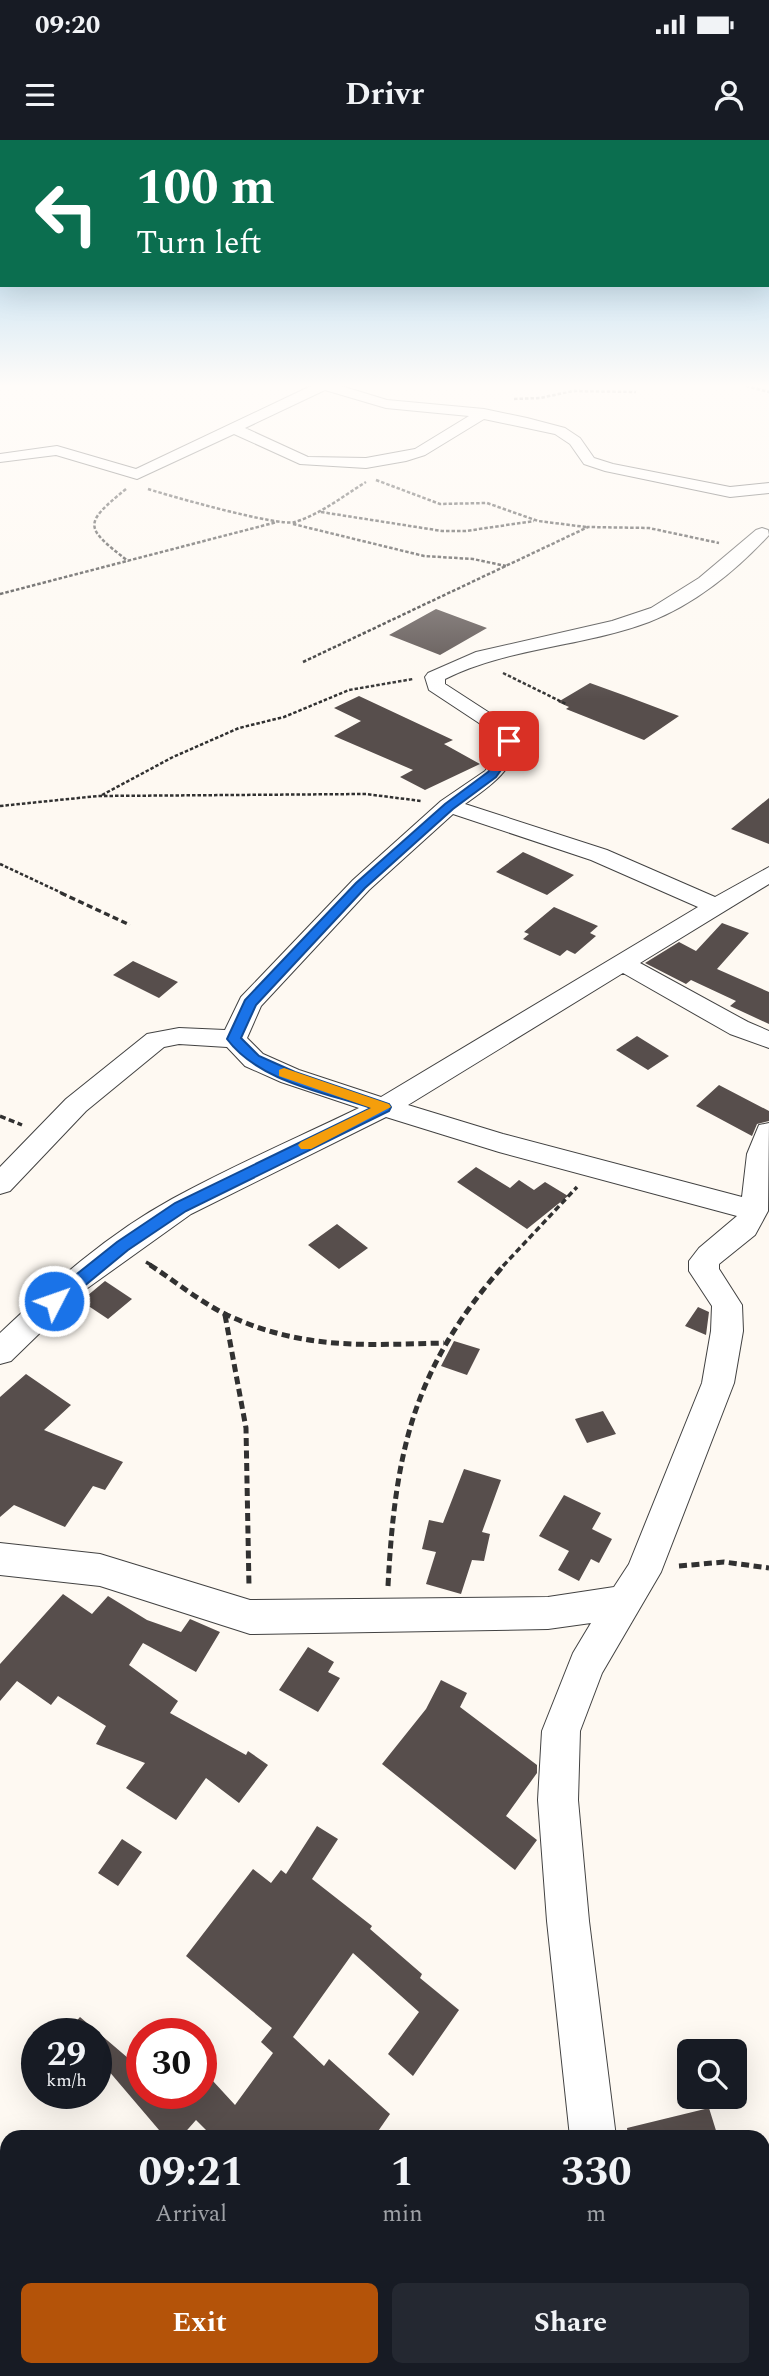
<!DOCTYPE html>
<html lang="en">
<head>
<meta charset="utf-8">
<style>
  :root { --surface:#171b24; --page:#242831; --text:#f1f3f6; --muted:#9ea1a6; --accent:#b45309 }
  body { margin:0; font-family:Spectral,serif; background:var(--page); color:var(--text); height:100vh; display:flex; flex-direction:column; font-size:26px; white-space:nowrap }
  * { box-sizing:border-box; margin:0 }
  p { font-size:23px; color:var(--muted) }
  .icon { flex:none; width:38px; height:38px; fill:none; stroke:currentColor; stroke-width:2; stroke-linecap:round; stroke-linejoin:round }
  .map { position:relative; flex:1; overflow:hidden }
  .panel { position:absolute; left:0px; top:1990px; width:770px; height:247px; display:flex; flex-direction:column; background:var(--surface); border-radius:21px 21px 0 0; box-shadow:0 7px 28px #0002 }
  .panel>* { flex:none }
  .guide { position:absolute; left:0px; top:0px; width:770px; height:147px; box-shadow:0 7px 28px #0002; background:#0b6e4f; color:#fff; overflow:hidden }
  .buttons { position:absolute; left:677px; top:1899px; display:grid; gap:14px }
  .buttons a { display:grid; place-items:center; width:70px; height:70px; border-radius:10px; background:var(--surface); box-shadow:0 7px 28px #0002; font-size:35px }
  .speed { position:absolute; left:21px; top:1878px; display:flex; gap:14px; font-size:35px; font-weight:700; text-align:center }
  .speed>* { display:grid; place-content:center; width:91px; height:91px; border-radius:50%; background:var(--surface); box-shadow:0 7px 28px #0002; line-height:1 }
  .speed small { font-size:18px; font-weight:400 }
  .speed .limit { border:10px solid #d22; background:#fff; color:#111 }
  .pin { position:absolute; display:grid; place-items:center; width:60px; height:60px; color:#fff; margin:-30px; border-radius:14px; box-shadow:0 4px 10px #0006 }
  .me { position:absolute; width:77px; margin:-38px; rotate:49deg; stroke-linejoin:round; filter:drop-shadow(0 0 5px #0008) }
  .turn { display:flex; align-items:center; gap:24px; height:147px; padding:0 21px; font-size:32px }
  .turn .icon { width:91px; height:91px; stroke-width:2.5 }
  .turn b { display:block; font-size:49px; line-height:60px }
  .eta { display:flex; justify-content:space-evenly; align-items:center; height:119px; text-align:center }
  .eta b { font-size:42px; font-weight:700; line-height:49px }
  .action { display:flex; gap:14px; margin-top:auto; padding:14px 21px }
  .action a { flex:1; height:80px; border-radius:10px; background:var(--accent); color:#fff; font-size:28px; font-weight:700; line-height:80px; text-align:center }
  .action a+a { background:var(--page); color:var(--text) }
  .status { display:flex; justify-content:space-between; align-items:center; height:49px; padding:0 35px; background:var(--surface); direction:ltr }
  .status svg { height:19px; fill:currentColor }
  header { display:flex; justify-content:space-between; align-items:center; height:91px; padding:0 21px; background:var(--surface); font-size:32px; font-weight:700 }
  .map>svg:first-child { display:block }
</style>
</head>
<body>
<div class="status"><b>09:20</b><svg viewBox="0 0 49 12"><path d="M0 12V9h3v3zM5 12V6h3v6zM10 12V3h3v9zM15 12V0h3v12zM26 1h20v11H26zM47 4h2v5h-2z"/></svg></div>
<header><svg class="icon" aria-label="menu" viewBox="0 0 24 24"><path d="M4 6h16M4 12h16M4 18h16"/></svg>Drivr<svg class="icon" aria-label="person" viewBox="0 0 24 24"><circle cx="12" cy="8" r="4"/><path d="M4 21q1-7 8-7t8 7"/></svg></header>
<div class="map">
<svg width="769" height="2236" viewBox="0 0 769 2236">
  <rect width="100%" height="100%" fill="#fef9f2"/>
  <path fill="#574e4c" d="M436 469 487 488 440 515 389 495Z
    M590 543 626 556 679 576 644 600 566 569 569 567 558 562Z
    M359 556 453 600 444 604 480 624 425 650 400 637 413 630 334 596 361 581 334 568Z
    M769 658V704L731 689Z
    M523 712 574 735 547 755 496 732Z
    M554 767 598 786 590 793 596 796 575 814 567 810 560 816 523 799 529 794 524 792Z
    M722 783 749 793 717 829 769 852V884L730 866 736 861 691 840 686 844 645 823 679 802 696 811Z
    M133 821 178 842 159 858 113 835Z
    M637 896 669 916 648 930 616 910Z
    M719 945 769 971V981L757 984 752 996 696 966Z
    M476 1027 510 1048 519 1040 534 1050 545 1042 568 1056 527 1089 457 1042Z
    M337 1084 368 1108 339 1129 308 1105Z
    M105 1141 132 1159 108 1179 81 1161Z
    M698 1167 709 1172 706 1195 685 1186Z
    M454 1201 480 1209 467 1235 441 1226Z
    M26 1234 71 1265 44 1290 123 1322 105 1350 93 1346 65 1387 14 1365 0 1377V1257Z
    M603 1271 616 1294 587 1303 575 1279Z
    M464 1329 501 1340 482 1392 490 1394 484 1421 472 1420 461 1454 426 1444 436 1412 422 1409 429 1380 443 1383Z
    M564 1355 601 1373 592 1389 612 1399 599 1423 591 1419 579 1441 558 1430 569 1411 539 1396Z
    M63 1454 92 1474 108 1456 147 1480 181 1492 190 1479 220 1492 196 1532 143 1503 129 1525 178 1561 170 1573 246 1615 248 1611 268 1625 239 1663 206 1638 176 1680 126 1648 145 1623 96 1604 106 1586 58 1556 51 1565 17 1541 0 1561V1524Z
    M308 1507 334 1522 328 1532 340 1538 318 1572 279 1550Z
    M441 1540 467 1553 460 1567 537 1625V1633L506 1676 537 1700 515 1730 382 1624 426 1569Z
    M317 1686 338 1699 312 1739 372 1786 370 1789 422 1834 420 1838 459 1870 413 1936 388 1914 419 1872 353 1813 293 1897 324 1926 329 1919 390 1974 374 1997H213L196 1980 181 1997H165L96 1916V1894H76L71 1887 80 1877 142 1930V1953H201V1928L235 1965 273 1913 261 1902 272 1888 186 1816 253 1729 271 1743 281 1730 286 1734Z
    M122 1699 142 1712 118 1746 98 1733Z
    M709 1968 718 1997H628L627 1988Z"/>
  <g fill="none" stroke-linecap="round" stroke-linejoin="round">
    <defs>
      <path id="street" d="M311 246H341L387 260 484 269 527 278 565 288 580 298 594 318 613 324 730 347 769 343V353L730 357 605 331 584 324 570 304 555 294 484 279 425 315 406 321 366 328 300 324 234 294 137 339 56 315 0 322V314L57 306 136 329ZM325 250 386 268 469 276 415 309 366 318 308 317 245 288Z
        M762 388 768 390 769 395C737 430 694 465 649 482 582 507 510 507 445 539V544L502 581 519 601C512 632 490 646 465 664L607 710 715 757 769 727V744L640 823 748 882 769 891V908L730 894 623 833 408 965 503 994 742 1057 747 1014 759 985 769 983 768 1071 755 1095 719 1124V1129L742 1165 743 1191 734 1243 661 1432 602 1533 580 1591 578 1660 589 1781 616 1997H570L547 1781 538 1660 542 1591 573 1513 591 1483 548 1489 250 1494 100 1446 0 1435V1403L100 1414 250 1460 548 1457 614 1447 629 1424 702 1243 711 1191 712 1166 689 1131V1121L699 1108 737 1076 499 1012 386 977 191 1074 82 1152 11 1221 0 1224V1193C53 1143 108 1094 172 1059 232 1026 297 998 359 968L281 942 245 926 227 907 179 904 164 907 86 971 10 1051 0 1054V1027L66 959 147 894 179 888 225 890 241 857 353 740 441 661 485 631 495 617 499 601 479 583 429 550 425 537 428 533 476 512 612 481 651 468 699 438 756 390ZM453 674 591 720 698 767 381 957 299 930 263 914 247 898 261 866 369 750Z
        M769 2097V2146L763 2148V2099Z
        M566 2230H616L614 2236H563Z"/>
    </defs>
    <use href="#street" stroke="#424242" stroke-width="2"/>
    <path stroke="#313131" stroke-width="2.5" stroke-dasharray="3.5 2" stroke-linecap="butt" d="M746 246 769 252
      M514 259 540 258 573 251 636 252
      M376 340 440 364 487 363 538 381 586 387
      M126 349C83 384 84 387 128 421
      M148 349C170 356 279 387 295 382 321 374 343 356 366 342
      M321 372 442 391H466L534 381
      M293 384 424 416 473 419 506 426
      M0 454 277 382
      M303 522 588 387 649 388 719 403
      M503 533 566 564
      M102 655 173 617 239 588 284 577 349 550 413 539
      M0 666 98 656 366 654 421 661
      M0 724 64 754"/>
    <path stroke="#313131" stroke-width="3.5" stroke-dasharray="6 3.5" stroke-linecap="butt" d="M61 753 130 785
      M0 976 22 985
      M146 1122 153 1126
      M503 1126 577 1047"/>
    <path stroke="#313131" stroke-width="5" stroke-dasharray="8 4.5" stroke-linecap="butt" d="M150 1125C175 1141 200 1162 227 1175 304 1210 362 1205 444 1203
      M225 1175 246 1288 249 1447
      M679 1426 724 1422 769 1428
      M388 1446C395 1312 413 1228 504 1125"/>
    <use href="#street" fill="#fff" fill-rule="evenodd"/>
  </g>
  <linearGradient id="sky" x2="0" y2="1"><stop stop-color="#95caec"/><stop offset="0.44" stop-color="#fffcf9"/><stop offset="1" stop-color="#fffcf9" stop-opacity="0"/></linearGradient>
  <rect width="769" height="559" fill="url(#sky)"/>
  <path fill="#1a73e8" stroke="#114b97" stroke-width="2" d="M505 599 515 601 510 617 496 637 453 669 365 748 256 865 241 898 259 916 295 932 389 964 391 967 389 971 186 1071 128 1110 60 1166H48L46 1161 48 1157 117 1102 175 1063 371 968C323 952 258 941 227 899L245 860 356 743 445 664 488 632 499 617Z"/>
  <path fill="#f59e0b" d="M284 928 389 964 391 967 311 1009H301L298 1005 301 1002 371 968 279 936V930Z"/>
</svg>
<div class="buttons">
<a><svg class="icon" aria-label="search" viewBox="0 0 24 24"><circle cx="10" cy="10" r="6"/><path d="M15 15l6 6"/></svg></a>
</div>
<div class="speed"><div>29<small>km/h</small></div><div class="limit">30</div></div>
<div class="pin" style="left:509px;top:601px;background:#d93025"><svg class="icon" aria-label="arrive" viewBox="0 0 24 24"><path d="M6 21V4h12l-3 4 3 4H6"/></svg></div>
<svg class="me" style="left:54px;top:1161px" viewBox="-20 -20 40 40"><circle r="17" fill="#1a73e8" stroke="#fff" stroke-width="3"/><path d="M0-11L8 9 0 5-8 9z" fill="#fff"/></svg>
<div class="guide">
<div class="turn"><svg class="icon" aria-label="left" viewBox="0 0 24 24"><path d="M17 20v-9H6M10 6l-5 5 5 5"/></svg><div><b>100 m</b>Turn left</div></div>
</div>
<section class="panel">
<div class="eta">
<div><b>09:21</b><p>Arrival</p></div>
<div><b>1</b><p>min</p></div>
<div><b>330</b><p>m</p></div>
</div>
<div class="action"><a>Exit</a><a>Share</a></div>
</section>
</div>
</body>
</html>
